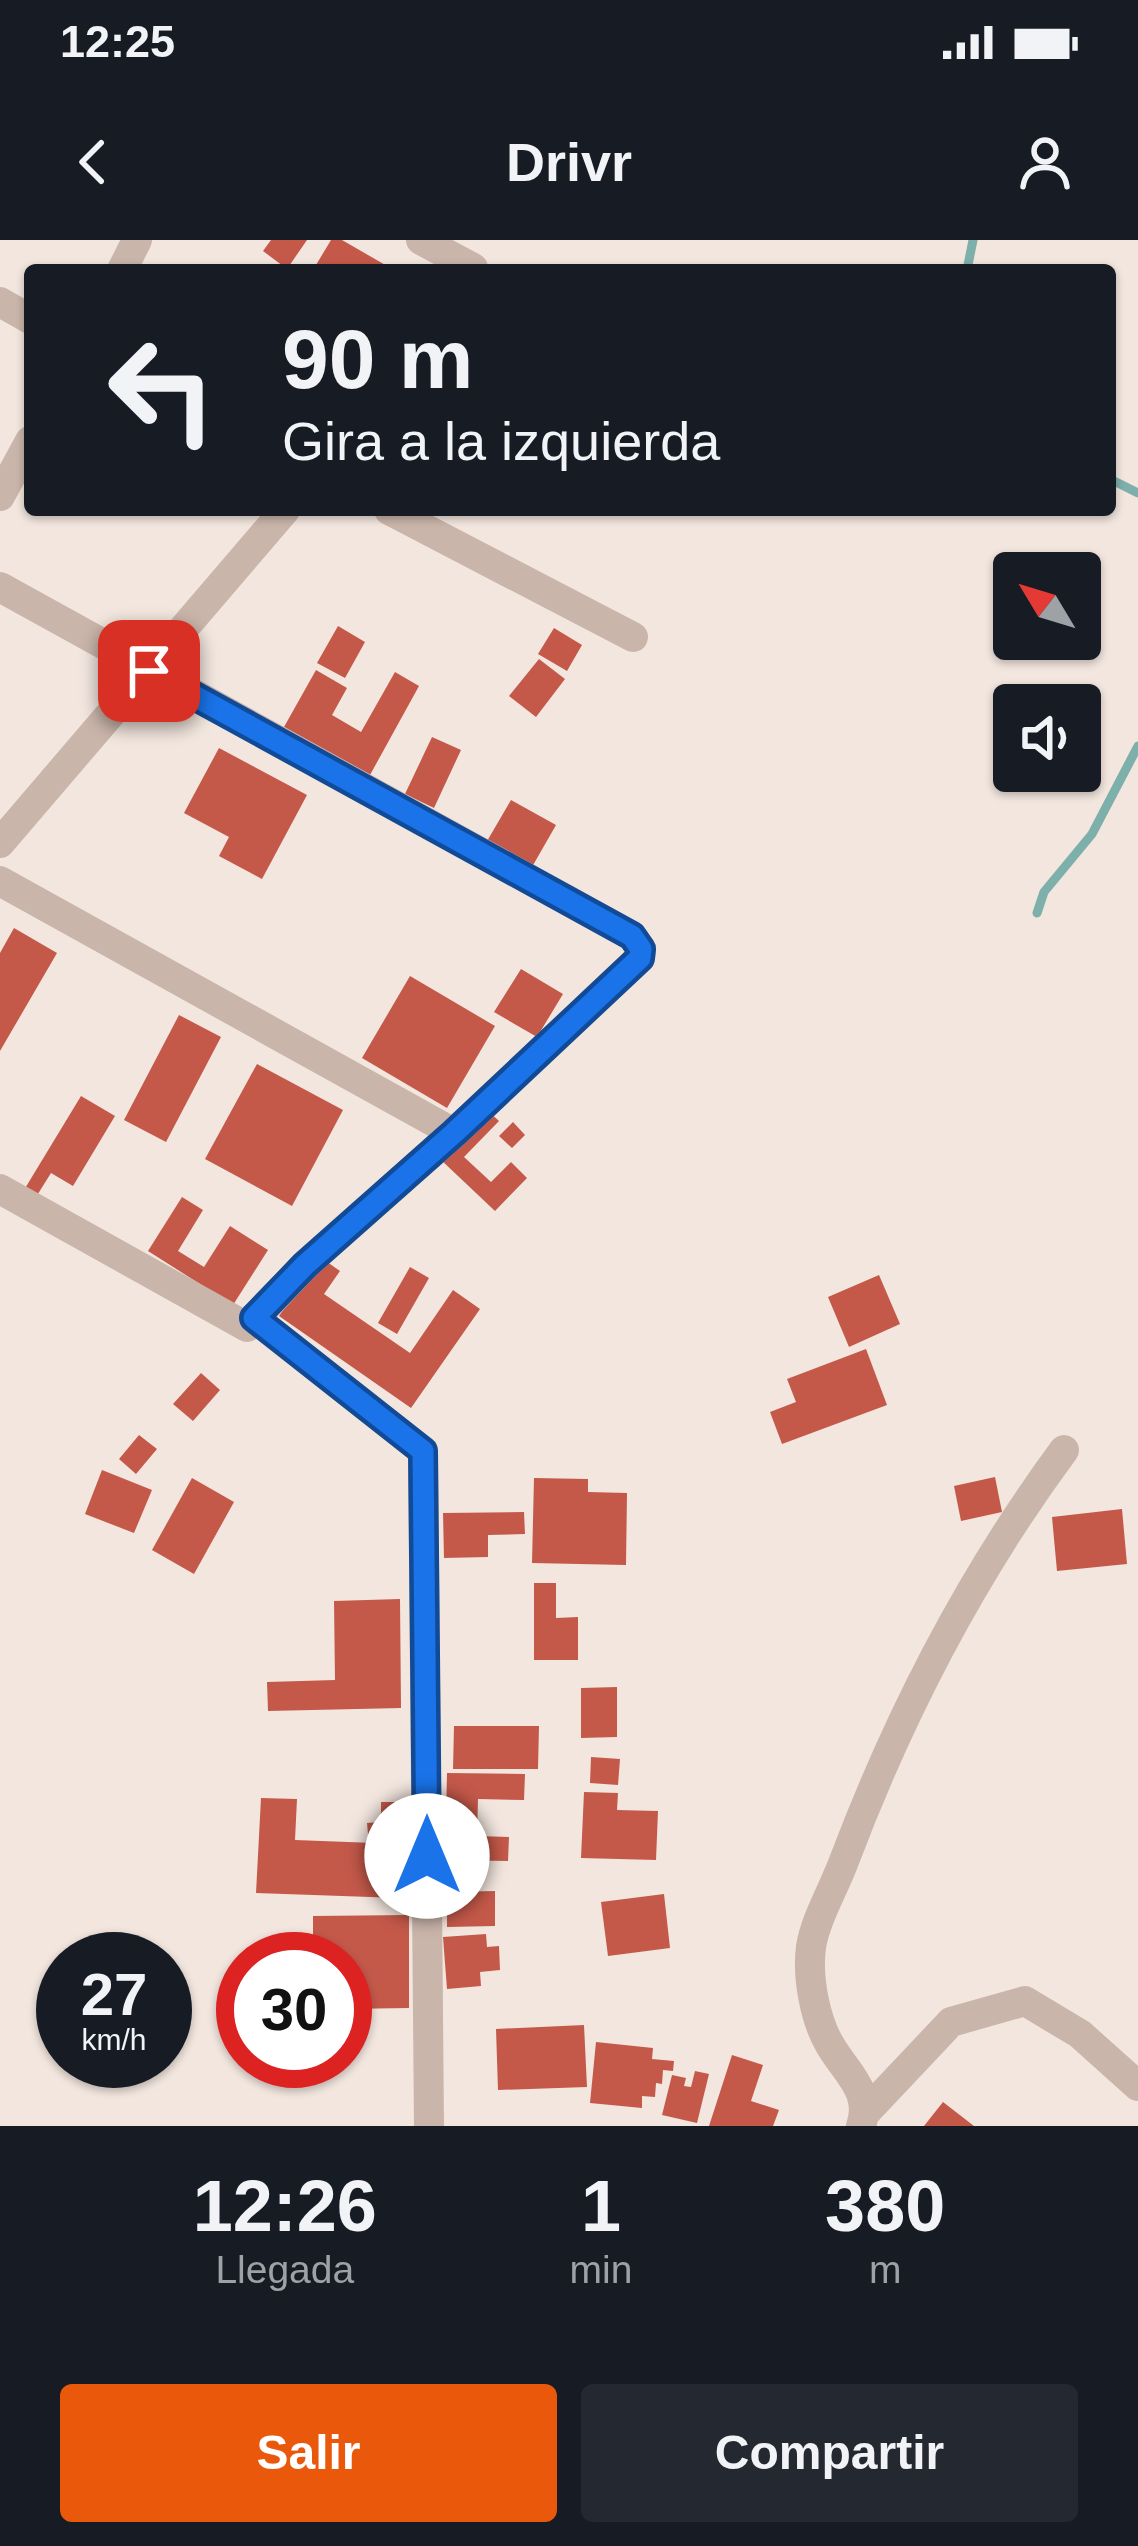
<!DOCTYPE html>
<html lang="es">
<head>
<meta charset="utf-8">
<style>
  :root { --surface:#171b24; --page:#242831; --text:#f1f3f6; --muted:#9ea1a6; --accent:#ea580c }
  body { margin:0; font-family:Helvetica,sans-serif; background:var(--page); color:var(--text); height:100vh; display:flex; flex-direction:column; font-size:45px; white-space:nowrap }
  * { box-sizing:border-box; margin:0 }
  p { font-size:39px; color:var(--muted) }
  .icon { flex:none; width:66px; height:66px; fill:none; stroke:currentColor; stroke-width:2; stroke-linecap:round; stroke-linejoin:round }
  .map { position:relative; height:1886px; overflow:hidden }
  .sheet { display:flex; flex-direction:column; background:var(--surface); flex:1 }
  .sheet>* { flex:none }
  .banner { position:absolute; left:24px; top:24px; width:1092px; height:252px; border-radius:12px; box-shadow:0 3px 9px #0004; background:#171b24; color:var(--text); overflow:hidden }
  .needle { width:78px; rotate:308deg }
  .controls { position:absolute; left:993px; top:312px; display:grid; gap:24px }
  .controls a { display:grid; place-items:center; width:108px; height:108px; border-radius:12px; background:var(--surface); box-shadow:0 3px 9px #0004; font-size:60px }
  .speed { position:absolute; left:36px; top:1692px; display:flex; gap:24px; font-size:60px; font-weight:700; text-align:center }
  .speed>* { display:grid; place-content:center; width:156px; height:156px; border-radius:50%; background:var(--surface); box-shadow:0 3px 9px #0004; line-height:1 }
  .speed small { font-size:30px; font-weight:400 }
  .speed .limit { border:18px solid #d22; background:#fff; color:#111 }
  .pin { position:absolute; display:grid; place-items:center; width:102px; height:102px; color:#fff; margin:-51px; border-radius:24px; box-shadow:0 6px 18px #0006 }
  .me { position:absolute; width:132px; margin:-66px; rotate:0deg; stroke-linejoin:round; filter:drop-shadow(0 0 9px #0008) }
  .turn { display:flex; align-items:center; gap:42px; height:252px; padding:0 60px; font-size:54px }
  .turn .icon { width:156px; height:156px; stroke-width:2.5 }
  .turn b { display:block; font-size:84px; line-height:102px }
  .eta { display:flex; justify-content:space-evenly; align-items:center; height:204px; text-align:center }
  .eta b { font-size:72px; font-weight:700; line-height:84px }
  .primary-button { display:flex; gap:24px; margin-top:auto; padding:24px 60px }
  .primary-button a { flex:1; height:138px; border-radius:12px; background:var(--accent); color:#fff; font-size:48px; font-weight:700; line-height:138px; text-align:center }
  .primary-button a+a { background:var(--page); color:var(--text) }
  .status { display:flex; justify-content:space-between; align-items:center; height:84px; padding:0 60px; background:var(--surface); direction:ltr }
  .status svg { height:33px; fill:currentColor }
  header { display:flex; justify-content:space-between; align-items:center; height:156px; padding:0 60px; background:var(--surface); font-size:54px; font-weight:700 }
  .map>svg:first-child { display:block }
</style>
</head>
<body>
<div class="status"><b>12:25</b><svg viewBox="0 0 49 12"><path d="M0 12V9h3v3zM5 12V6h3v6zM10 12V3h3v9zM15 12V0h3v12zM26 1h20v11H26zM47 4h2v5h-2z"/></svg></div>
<header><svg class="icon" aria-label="back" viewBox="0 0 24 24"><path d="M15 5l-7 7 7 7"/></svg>Drivr<svg class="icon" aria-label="person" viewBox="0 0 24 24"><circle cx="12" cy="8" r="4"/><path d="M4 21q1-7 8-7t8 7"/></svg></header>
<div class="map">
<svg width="1138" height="1886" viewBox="0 0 1138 1886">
  <rect width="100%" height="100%" fill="#f2e6de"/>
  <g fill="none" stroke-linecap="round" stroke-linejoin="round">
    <path stroke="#7dafab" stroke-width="9" d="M967 30 973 0
      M1110 239 1138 253
      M1037 673 1044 652 1092 594 1138 506"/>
  </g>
  <path fill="#c4594a" d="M271 0H307L287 29 263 11Z
    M331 0H342L394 30H313Z
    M338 386 365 402 345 438 317 423Z
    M554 388 582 405 567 431 538 414Z
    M539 419 565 439 536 477 509 456Z
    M316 430 347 448 332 475 361 492 395 432 419 446 370 535 284 487Z
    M432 497 461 510 434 568 405 554Z
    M219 508 307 555 262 639 219 616 229 597 184 573Z
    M511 560 556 585 528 634 483 608Z
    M14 688 57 713 0 811V713Z
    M521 729 563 754 537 797 494 772Z
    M410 736 495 786 447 868 362 818Z
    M179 775 221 797 166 902 124 880Z
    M257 824 343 870 292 966 205 919Z
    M81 856 115 876 73 946 51 933 36 957 24 950Z
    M487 870 499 881 464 917 491 942 511 922 527 938 495 971 440 919Z
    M513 882 525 895 512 908 499 896Z
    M182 957 203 970 178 1011 204 1027 230 986 268 1010 233 1065 148 1011Z
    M320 1017 340 1031 324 1054 410 1113 453 1050 480 1069 411 1168 279 1076Z
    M410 1027 429 1038 397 1094 378 1083Z
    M879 1035 900 1084 849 1107 828 1057Z
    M866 1109 887 1165 782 1204 770 1172 796 1162 787 1139Z
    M201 1133 220 1150 193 1181 173 1164Z
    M139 1195 157 1209 136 1234 119 1219Z
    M102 1230 152 1250 134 1293 85 1274Z
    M995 1237 1002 1272 961 1281 954 1246Z
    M192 1238 234 1262 194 1334 152 1310Z
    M534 1238 588 1239V1252L627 1253 626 1325 532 1323Z
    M1122 1269 1127 1324 1057 1331 1052 1277Z
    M524 1272 525 1294 488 1295V1317L444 1318 443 1273Z
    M534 1343H556V1378L578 1377V1420H534Z
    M400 1359 401 1468 268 1471 267 1442 335 1440 334 1361Z
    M617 1447V1497L581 1498V1448Z
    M454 1486H539L538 1529H453Z
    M591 1517 620 1519 618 1545 590 1543Z
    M447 1533 525 1534 524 1560 478 1559 477 1596 509 1597 508 1621 445 1620Z
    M584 1552 618 1553 617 1570 658 1571 656 1620 581 1618Z
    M261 1558 297 1559 295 1600 401 1604 399 1658 256 1653Z
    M381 1562H398L399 1579H381Z
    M406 1580 407 1598 376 1600 375 1594H368L367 1583Z
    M495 1651V1686L447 1687V1652Z
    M664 1654 670 1708 608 1716 601 1662Z
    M409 1675V1768L345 1769V1719H313V1676Z
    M486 1694 487 1707 499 1706 500 1730 480 1732 481 1746 447 1749 443 1697Z
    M584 1785 587 1847 498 1850 496 1789Z
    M596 1802 653 1808 652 1819 674 1821 673 1831 663 1830 662 1844 656 1843 655 1857 642 1856V1868L590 1863Z
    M732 1815 763 1825 751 1861 779 1870 773 1886H709Z
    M695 1831 709 1834 697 1883 662 1875 672 1835 686 1838 684 1846 691 1847Z
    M943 1862 974 1886H924Z"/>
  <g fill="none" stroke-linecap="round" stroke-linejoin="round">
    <path stroke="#cab5aa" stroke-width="30" d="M421 0 473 28
      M122 30 137 0
      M0 62 30 79
      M0 256 30 201
      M389 270 633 397
      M0 347 632 696 641 709 640 718 454 893 305 1025 247 1087 0 949
      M0 603 285 270
      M0 641 454 893
      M254 1078 423 1211 429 1886
      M867 1871 951 1782 1025 1761 1080 1794 1138 1846
      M861 1886C873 1852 846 1833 830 1805 815 1780 807 1737 811 1707 815 1680 834 1648 844 1621 899 1475 971 1336 1064 1210"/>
  </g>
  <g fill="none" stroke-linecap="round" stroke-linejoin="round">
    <defs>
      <path id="route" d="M149 431 632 696 641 709 640 718 454 893 305 1025 254 1078 423 1211 427 1616"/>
    </defs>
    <use href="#route" stroke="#114b97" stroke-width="30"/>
    <use href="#route" stroke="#1a73e8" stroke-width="21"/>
  </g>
</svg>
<div class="controls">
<a><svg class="needle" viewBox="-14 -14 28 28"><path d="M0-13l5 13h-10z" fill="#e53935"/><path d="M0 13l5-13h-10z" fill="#9ea1a6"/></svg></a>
<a><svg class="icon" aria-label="sound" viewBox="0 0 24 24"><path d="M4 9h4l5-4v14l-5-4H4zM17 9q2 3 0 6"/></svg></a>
</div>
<div class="speed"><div>27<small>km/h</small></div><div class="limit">30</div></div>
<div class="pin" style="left:149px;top:431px;background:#d93025"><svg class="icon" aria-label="arrive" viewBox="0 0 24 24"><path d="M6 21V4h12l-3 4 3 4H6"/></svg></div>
<svg class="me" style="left:427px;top:1616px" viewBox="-20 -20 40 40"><circle r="19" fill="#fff"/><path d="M0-13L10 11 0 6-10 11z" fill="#1a73e8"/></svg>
<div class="banner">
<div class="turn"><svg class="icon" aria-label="left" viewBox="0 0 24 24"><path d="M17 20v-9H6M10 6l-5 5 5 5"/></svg><div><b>90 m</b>Gira a la izquierda</div></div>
</div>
</div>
<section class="sheet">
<div class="eta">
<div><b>12:26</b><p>Llegada</p></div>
<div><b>1</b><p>min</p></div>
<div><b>380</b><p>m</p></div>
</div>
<div class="primary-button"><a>Salir</a><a>Compartir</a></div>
</section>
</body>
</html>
